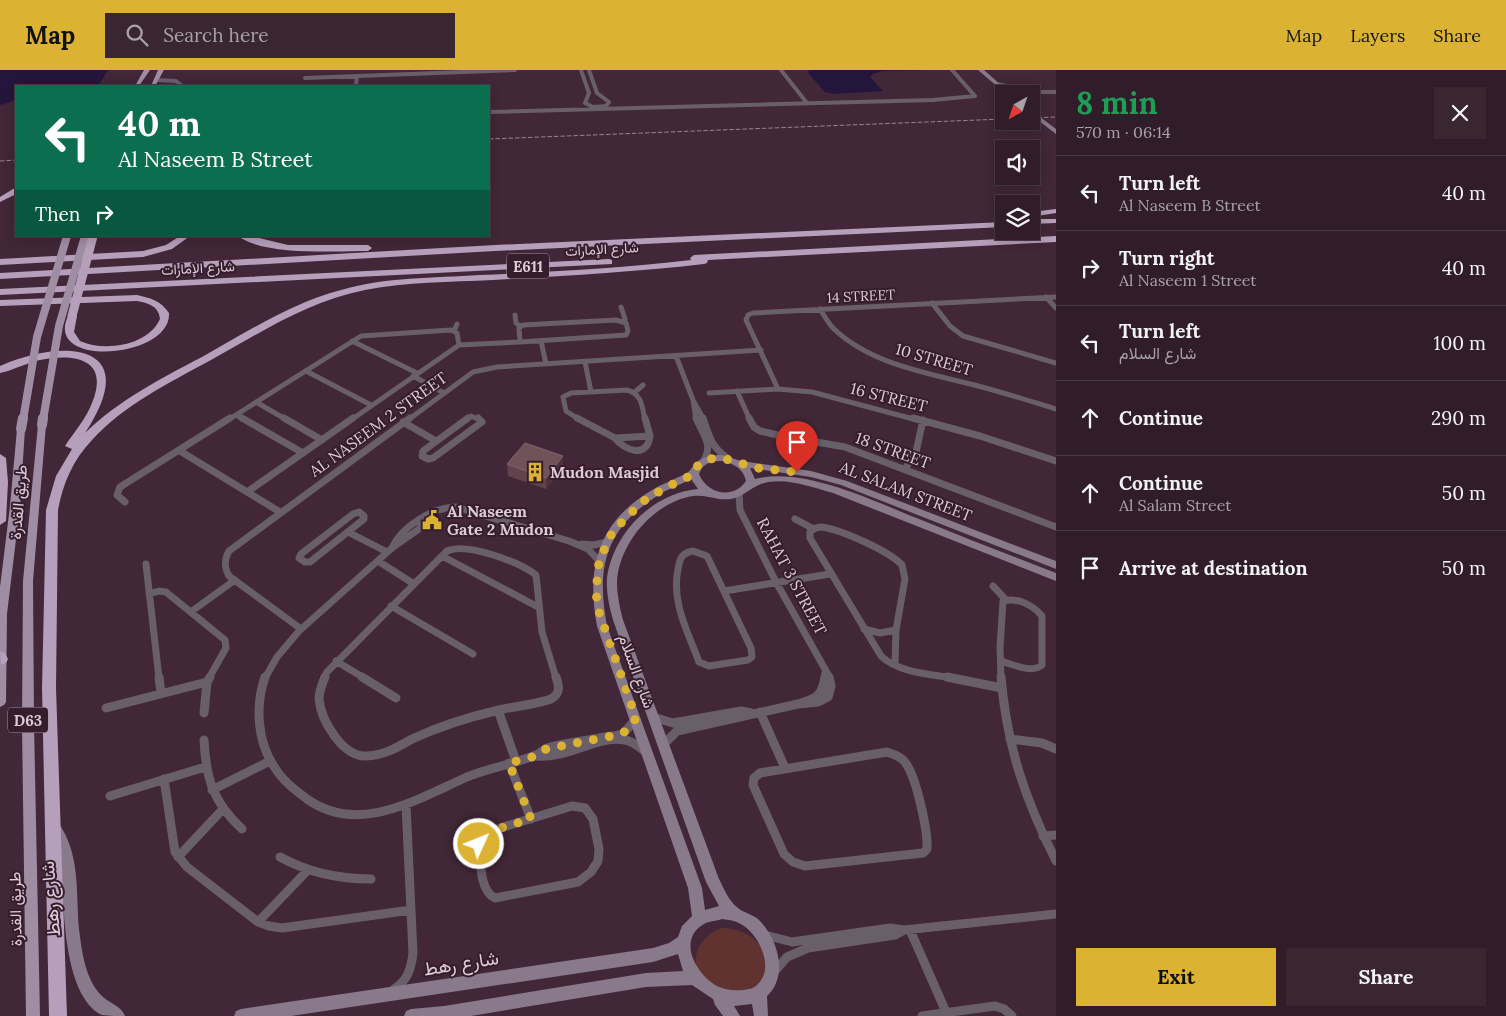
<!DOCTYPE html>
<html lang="en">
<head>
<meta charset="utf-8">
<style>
  :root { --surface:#311d29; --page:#392631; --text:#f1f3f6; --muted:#a8a2a8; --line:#4c3b46; --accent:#dcb233 }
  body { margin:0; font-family:Lora,Vazirmatn,serif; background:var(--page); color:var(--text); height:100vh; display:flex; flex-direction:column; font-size:19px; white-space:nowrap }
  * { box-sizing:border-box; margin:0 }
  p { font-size:16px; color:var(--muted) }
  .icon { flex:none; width:28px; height:28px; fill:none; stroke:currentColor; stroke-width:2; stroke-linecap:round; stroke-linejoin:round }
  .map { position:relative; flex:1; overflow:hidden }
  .side { display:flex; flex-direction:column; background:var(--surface); width:450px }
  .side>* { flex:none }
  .hud { position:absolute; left:15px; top:15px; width:475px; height:152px; border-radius:0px; box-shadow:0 2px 12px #0003,0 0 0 1px var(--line); background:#0b6e4f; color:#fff; overflow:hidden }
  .needle { width:32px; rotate:220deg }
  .tools { position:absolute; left:995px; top:15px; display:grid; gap:10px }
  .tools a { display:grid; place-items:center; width:45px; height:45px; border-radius:0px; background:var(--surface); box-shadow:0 2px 12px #0003,0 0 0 1px var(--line); font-size:25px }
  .pin { position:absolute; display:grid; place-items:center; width:42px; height:42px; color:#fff; margin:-51px -21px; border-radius:50% 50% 50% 0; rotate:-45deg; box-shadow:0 0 5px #0007 }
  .pin .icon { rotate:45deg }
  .me { position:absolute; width:55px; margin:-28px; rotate:46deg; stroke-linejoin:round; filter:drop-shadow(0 0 4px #0008) }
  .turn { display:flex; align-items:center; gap:18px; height:105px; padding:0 20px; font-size:22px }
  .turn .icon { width:65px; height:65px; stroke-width:2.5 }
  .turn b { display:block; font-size:35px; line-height:42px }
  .then { display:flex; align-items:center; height:48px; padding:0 20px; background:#0003; gap:10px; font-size:19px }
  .round { display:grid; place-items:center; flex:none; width:52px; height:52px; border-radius:0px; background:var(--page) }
  .overview { display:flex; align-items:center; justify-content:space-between; height:85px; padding:0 20px }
  h1 { font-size:30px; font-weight:700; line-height:38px; color:#1e9e55 }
  .action { display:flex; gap:10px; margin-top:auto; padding:10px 20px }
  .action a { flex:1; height:58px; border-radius:0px; background:var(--accent); color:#111; font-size:20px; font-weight:700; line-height:58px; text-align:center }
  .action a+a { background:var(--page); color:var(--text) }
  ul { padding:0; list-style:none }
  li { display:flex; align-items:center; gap:15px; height:75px; padding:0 20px; border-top:1px solid var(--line) }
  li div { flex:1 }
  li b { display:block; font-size:19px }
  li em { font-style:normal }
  header { display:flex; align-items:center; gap:30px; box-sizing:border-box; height:70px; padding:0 25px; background:var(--accent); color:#111 }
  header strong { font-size:24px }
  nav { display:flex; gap:28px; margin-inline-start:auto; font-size:18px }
  .search { width:350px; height:45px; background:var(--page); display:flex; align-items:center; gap:12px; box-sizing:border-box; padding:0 18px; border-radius:0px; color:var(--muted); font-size:19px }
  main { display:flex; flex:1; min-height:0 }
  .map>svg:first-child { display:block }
</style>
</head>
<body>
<header>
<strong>Map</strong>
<div class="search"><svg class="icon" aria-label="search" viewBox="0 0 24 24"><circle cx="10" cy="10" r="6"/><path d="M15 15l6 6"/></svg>Search here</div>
<nav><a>Map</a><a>Layers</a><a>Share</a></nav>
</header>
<main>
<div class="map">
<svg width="1056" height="946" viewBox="0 0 1056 946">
  <rect width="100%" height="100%" fill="#412737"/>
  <path fill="#613330" d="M721 858C741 858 761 868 767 889 769 896 766 906 766 913L729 929C720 922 708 915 701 906 687 887 703 865 721 858Z"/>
  <path fill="#24153c" d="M0 0H108L100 13 95 16H16V30L0 35Z
    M811 0H924L882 1 873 4 870 7 883 21 835 24 825 22 809 4 808 1Z"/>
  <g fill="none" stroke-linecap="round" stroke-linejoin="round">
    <path stroke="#695f6b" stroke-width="4" d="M581 0 589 23 585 33 593 37 606 36 609 32 597 23 589 0
      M781 0 807 33
      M305 8 515 0
      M156 10 176 11 182 16
      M997 14 1037 22H1056
      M356 16 357 6
      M1031 31 1034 35 1031 38
      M489 42 933 30 975 26 952 0"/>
    <path stroke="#695f6b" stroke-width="5" d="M1046 227 1056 238
      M932 233 950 256 963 266 1056 293
      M621 237 625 249 623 252
      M820 239C824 245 828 253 833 258 871 295 929 303 978 316 1005 323 1030 331 1056 339
      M515 245 516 253 520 256
      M616 250 626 253 628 261 626 265 520 272 519 258 523 255Z
      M454 261 457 254
      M352 271 417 303
      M541 271 546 294
      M676 286 693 330 704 350
      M585 292 591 322
      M306 301 371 335
      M413 306 444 323
      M778 319 746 250 748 245 753 243 1056 227
      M737 321 750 350
      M635 322 643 315
      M709 323 778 319 812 322 917 350
      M693 330 696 350
      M256 332 287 350
      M236 345 244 350
      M228 350 361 266 451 260 457 263 459 275
      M351 350 459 275 520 272
      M408 350 473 302 497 297 761 280
      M466 350 471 346 480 350
      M580 350 566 341 563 327 571 323 627 320C642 324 642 336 645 350"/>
    <path stroke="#695f6b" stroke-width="7" d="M242 348 303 383
      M284 348 322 370
      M468 348 423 381 422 386 428 389 433 388 482 352 478 348
      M577 348 615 368
      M645 348 650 366
      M696 348C703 365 714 375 703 392
      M703 348C710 368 711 377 729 389
      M749 348 754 357 760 361 782 366 845 377 1056 457
      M913 348 980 366 1056 391
      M403 352 436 371
      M615 368C625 381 647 389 650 366
      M615 368 650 366
      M180 381 280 442
      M905 399 916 382 923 350
      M247 422 353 348
      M739 423 740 440 776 512 830 608
      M125 432 117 425 120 417 230 348
      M359 442 364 446V449L310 492H305L299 488 301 484 353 444Z
      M795 449 812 458
      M348 462 387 482
      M582 474 594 475 607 472
      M392 478C401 457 433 437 456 437L569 471 588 479 599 491
      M693 481 707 486 751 578 752 587 748 590 709 596 699 592C688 562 671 532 678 499 680 489 681 483 693 481Z
      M442 486 538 537
      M378 491 414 514
      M146 494 159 608
      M993 516 1006 530
      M724 521 830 504
      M149 524 159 521 166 522 225 570 226 578 209 608
      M391 536 473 584
      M192 541 235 510
      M301 559 229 506C224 497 224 490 229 481L410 348
      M864 559 880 563 896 560
      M336 591 364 608
      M1001 591C1012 594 1032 604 1042 595V546C1033 535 1017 527 1003 531L1000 578 1001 608
      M895 595 896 560 905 509 902 495C889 481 840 459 821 457 816 457 814 459 810 461V468L881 586C899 603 930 604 953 608
      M265 608 277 587 299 561 392 478 419 459 429 446
      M324 608 327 602 447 481C467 472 519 492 536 505L542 562 556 608
      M824 608 825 603"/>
    <path stroke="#695f6b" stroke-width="9" d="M159 607 161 623
      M265 607C255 636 257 672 275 698 283 711 295 720 307 729 359 766 417 729 467 707 489 698 514 694 536 685 539 684 542 681 545 679 560 673 588 671 605 667 610 666 619 666 623 663 628 659 632 653 636 649
      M325 607C322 614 319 621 319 629 321 651 343 687 366 686 383 686 398 677 412 669 440 656 469 647 499 640 516 636 534 635 551 629 561 623 559 616 556 607
      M362 607 396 628
      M947 607 1002 618
      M1001 607C1007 677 1025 729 1056 791
      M798 634 818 632 828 627 831 616 829 607
      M106 638 207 612
      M498 640 516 691
      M760 642 785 698
      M204 643 207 612 210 607
      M653 647 673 653 741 641 751 643
      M1010 669 1042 673 1056 679
      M204 670C206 709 213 732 242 759
      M663 675 677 661 798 634C816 628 822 627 825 607
      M887 682C893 684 900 686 904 691 916 704 928 761 927 779L923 783 805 796 793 792 784 784 753 715 754 708 760 703Z
      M536 686C568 689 597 665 625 670 633 671 640 678 646 682
      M509 693 531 749
      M164 709 175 782 187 797 258 852 269 856 282 858 411 840
      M212 720 270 691
      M110 726 205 697
      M572 736 585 738 593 749 599 779 598 791 591 802 578 812 495 828C478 820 481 787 479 770L484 763Z
      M1043 766 1056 765
      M178 787 223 739
      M280 787C309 803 338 809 371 809
      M258 852 307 801
      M910 860 946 942
      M765 865 792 872 890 858 904 860 1056 844
      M774 902 787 887 808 878 895 865 904 860
      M394 919C408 910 411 899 413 883L406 735
      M922 946 995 936 1004 939 1012 946"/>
    <path fill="#88798b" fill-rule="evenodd" d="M978 0H984L1011 24H1006Z
      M1031 40 1056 59V64L1031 45Z
      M722 385 741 391 811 401 847 411 1056 491V499L841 415 811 407 750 398 755 409C805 396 877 433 924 451 968 469 1012 486 1056 503V511L833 423C811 417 783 406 761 414 750 418 743 427 731 429 718 431 706 424 693 426 654 432 619 473 617 512 617 525 620 538 623 550L719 809C724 819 729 831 738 838 744 843 752 844 758 849 778 868 789 906 767 926L768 946H754L752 934 734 936 740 946H723L715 935 713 929 692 915 646 917 471 946H404L406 941 411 939 444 936 646 903 683 901 678 884 653 892 291 946H234L236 941 241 939 653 878 669 873 678 867 682 856 692 846 688 818 597 556C586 497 598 452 652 420 662 414 673 410 683 405 690 402 690 400 694 395 700 387 712 385 722 385ZM722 391C734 394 743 398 746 411 733 430 707 424 699 404 703 393 711 391 722 391ZM691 409 698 419C653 423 613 463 607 508 606 522 609 536 613 550L706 812 719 836 705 840 702 818 607 556C596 498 605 459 657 426 667 419 680 415 691 409ZM722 849C730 850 737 851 744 856 760 867 775 899 757 915 753 919 749 919 743 920 734 921 725 920 717 916 697 905 676 870 704 854 709 851 716 851 722 849Z
      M54 751C60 753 61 757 64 762 80 792 76 826 79 859 82 882 85 910 103 927 110 933 122 937 125 946 119 946 108 946 102 945 61 925 64 828 61 789L59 779 48 757 49 753Z"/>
    <path fill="#9f8da4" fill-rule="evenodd" d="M144 0H150L139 16H135Z
      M158 0H164L155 16H151Z
      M42 352 46 355 33 511 34 655 40 946H26L22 655 23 511 38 355Z
      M21 356 25 359 20 436 7 544 6 632 4 635 0 637V517L10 436 17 359Z"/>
    <path fill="#b59fba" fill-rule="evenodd" d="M13 119H16V124L0 132V127Z
      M1056 139V143L1031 147V142Z
      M1056 149V153L1031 154V150L1034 149Z
      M1004 152V157L495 181 0 209V203L495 175Z
      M180 166H190L172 179 143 187 0 195V189L143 181 166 175Z
      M238 166H251L288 175H368L372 178 368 181C335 181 264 186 238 166Z
      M1056 166V172L708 190 707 193 704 194C634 202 563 206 493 210 450 212 407 212 365 220 308 231 260 263 211 290 169 313 125 334 92 370 73 390 63 413 58 440L56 618 67 946H49L42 618 46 440 56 406 72 379 65 376C74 362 86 349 92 333 110 289 75 283 40 290 26 293 14 300 0 303V296C66 267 144 274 85 363 119 330 160 309 202 287 247 262 291 233 341 220 386 207 433 208 480 205 550 202 621 198 691 190L690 188 694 185Z
      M609 189 612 190V194L0 225V219Z
      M137 225C151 228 161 231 169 243 172 289 40 299 69 244H75L77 246 74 262 80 271C104 282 148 276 160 249 159 236 148 233 137 231L0 236V230Z
      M0 384 6 388 8 412 6 451 0 455Z
      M0 581 5 583 8 589 6 593 1 595Z"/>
    <path stroke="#998491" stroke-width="1" stroke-dasharray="4.5 2" stroke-linecap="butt" d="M1031 48 1056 47
      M489 69 1004 49
      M0 91 16 90"/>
    <path stroke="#9f8da4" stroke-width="8" d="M23 350 37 267 67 166
      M43 350 59 256 85 166"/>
    <path stroke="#9f8da4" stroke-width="10" d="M42 355 43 348
      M21 359 23 348"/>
    <path stroke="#b59fba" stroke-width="9" d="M72 246 93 166"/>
  </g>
  <path fill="#62434b" d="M507 394 563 398 546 419 508 406Z"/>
  <path fill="#4f323d" d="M563 386V398L546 419V408Z"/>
  <path fill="#6f525a" stroke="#81656e" d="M525 373 563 386 546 408 507 394Z"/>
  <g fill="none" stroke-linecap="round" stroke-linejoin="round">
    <path stroke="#dcb233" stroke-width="9" stroke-dasharray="0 16.2" d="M479 774 480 766 484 763 531 749 509 693 536 686 546 679 622 664 631 656 636 648 598 539 596 522 599 491 613 461 642 432 665 418 694 404 698 395 709 389 722 388 757 398 797 402"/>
  </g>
  <defs>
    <symbol id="building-bare" viewBox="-9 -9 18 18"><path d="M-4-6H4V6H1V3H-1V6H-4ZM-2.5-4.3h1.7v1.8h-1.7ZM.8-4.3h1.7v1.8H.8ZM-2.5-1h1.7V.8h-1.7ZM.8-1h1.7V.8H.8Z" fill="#dcb233" stroke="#361d2d" stroke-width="2.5" paint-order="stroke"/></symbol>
    <symbol id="civic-bare" viewBox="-9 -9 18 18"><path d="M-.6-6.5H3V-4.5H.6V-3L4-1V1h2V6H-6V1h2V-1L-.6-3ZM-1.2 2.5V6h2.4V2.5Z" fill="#dcb233" stroke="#361d2d" stroke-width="2.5" paint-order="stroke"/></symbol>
  </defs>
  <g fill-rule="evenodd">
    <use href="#building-bare" x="521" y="388" width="28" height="28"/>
    <use href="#civic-bare" x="418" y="436" width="28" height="28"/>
  </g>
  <g text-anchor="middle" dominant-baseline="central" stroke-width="4" stroke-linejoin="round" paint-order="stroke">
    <g font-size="14" fill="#ddccd6" stroke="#361d2d">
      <text transform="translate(602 179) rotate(-3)">شارع الإمارات</text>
      <text transform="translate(198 198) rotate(-3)">شارع الإمارات</text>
      <text transform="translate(861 226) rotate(-3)">14 STREET</text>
    </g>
    <g fill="#361d2d" stroke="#ab98a3" stroke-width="1">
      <rect x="507" y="183.5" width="42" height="25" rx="4"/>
      <rect x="8" y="637.5" width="40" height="25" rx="4"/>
    </g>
    <g font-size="15" font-weight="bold" fill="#ddccd6">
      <text x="528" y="196">E611</text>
      <text x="28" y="650">D63</text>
    </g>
    <g font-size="16" fill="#ddccd6" stroke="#361d2d">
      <text transform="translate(934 289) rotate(16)">10 STREET</text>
      <text transform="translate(889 327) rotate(14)">16 STREET</text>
      <text transform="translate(378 354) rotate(-36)">AL NASEEM 2 STREET</text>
      <text transform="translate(893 380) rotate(20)">18 STREET</text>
      <text transform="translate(906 421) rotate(21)">AL SALAM STREET</text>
      <text transform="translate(18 432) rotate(-85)">طريق القدرة</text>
      <text transform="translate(792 506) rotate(62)">RAHAT 3 STREET</text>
      <text transform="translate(637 601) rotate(70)">شارع السلام</text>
      <text transform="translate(15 839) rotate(-91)">طريق القدرة</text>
    </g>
    <g font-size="16" font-weight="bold" fill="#ddccd6" stroke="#361d2d" text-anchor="start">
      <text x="550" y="402">Mudon Masjid</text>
      <text x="447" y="441">Al Naseem<tspan x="447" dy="18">Gate 2 Mudon</tspan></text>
    </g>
    <g font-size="19" fill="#ddccd6" stroke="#361d2d">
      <text transform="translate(50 829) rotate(-95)">شارع رهط</text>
      <text transform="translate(461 893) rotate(-9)">شارع رهط</text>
    </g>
  </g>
</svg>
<div class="tools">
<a><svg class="needle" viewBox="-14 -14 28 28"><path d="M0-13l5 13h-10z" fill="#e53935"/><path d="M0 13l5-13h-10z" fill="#a8a2a8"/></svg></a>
<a><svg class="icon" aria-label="sound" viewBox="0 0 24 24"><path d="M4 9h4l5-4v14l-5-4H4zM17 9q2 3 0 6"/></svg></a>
<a><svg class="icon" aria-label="layers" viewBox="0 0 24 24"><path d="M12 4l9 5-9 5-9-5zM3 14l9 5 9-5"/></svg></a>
</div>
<div class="pin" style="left:797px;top:402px;background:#d93025"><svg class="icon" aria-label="arrive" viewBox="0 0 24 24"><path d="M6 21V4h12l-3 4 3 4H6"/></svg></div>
<svg class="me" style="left:479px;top:774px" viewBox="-20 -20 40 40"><circle r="17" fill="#dcb233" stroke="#fff" stroke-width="3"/><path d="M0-11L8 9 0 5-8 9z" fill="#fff"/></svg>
<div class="hud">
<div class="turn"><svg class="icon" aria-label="left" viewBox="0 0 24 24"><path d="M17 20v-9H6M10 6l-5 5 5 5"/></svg><div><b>40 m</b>Al Naseem B Street</div></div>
<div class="then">Then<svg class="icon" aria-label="right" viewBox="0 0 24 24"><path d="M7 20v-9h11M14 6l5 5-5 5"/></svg></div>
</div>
</div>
<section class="side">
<div class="overview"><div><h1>8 min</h1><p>570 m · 06:14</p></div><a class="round"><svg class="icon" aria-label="close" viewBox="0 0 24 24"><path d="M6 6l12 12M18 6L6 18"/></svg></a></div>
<ul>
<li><svg class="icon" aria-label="left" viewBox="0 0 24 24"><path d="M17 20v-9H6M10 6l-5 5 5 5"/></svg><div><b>Turn left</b><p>Al Naseem B Street</p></div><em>40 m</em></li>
<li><svg class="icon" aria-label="right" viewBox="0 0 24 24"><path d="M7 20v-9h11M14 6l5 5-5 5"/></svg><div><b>Turn right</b><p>Al Naseem 1 Street</p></div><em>40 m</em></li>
<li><svg class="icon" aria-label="left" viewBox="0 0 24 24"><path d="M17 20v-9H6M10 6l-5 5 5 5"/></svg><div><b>Turn left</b><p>شارع السلام</p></div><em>100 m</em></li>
<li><svg class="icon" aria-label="ahead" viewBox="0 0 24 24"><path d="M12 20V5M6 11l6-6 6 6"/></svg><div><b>Continue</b></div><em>290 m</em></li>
<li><svg class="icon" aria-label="ahead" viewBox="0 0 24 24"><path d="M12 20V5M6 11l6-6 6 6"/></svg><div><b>Continue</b><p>Al Salam Street</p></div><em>50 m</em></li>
<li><svg class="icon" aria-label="arrive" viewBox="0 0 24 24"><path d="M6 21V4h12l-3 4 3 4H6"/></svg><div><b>Arrive at destination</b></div><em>50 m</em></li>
</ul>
<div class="action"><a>Exit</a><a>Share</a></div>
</section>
</main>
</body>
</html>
